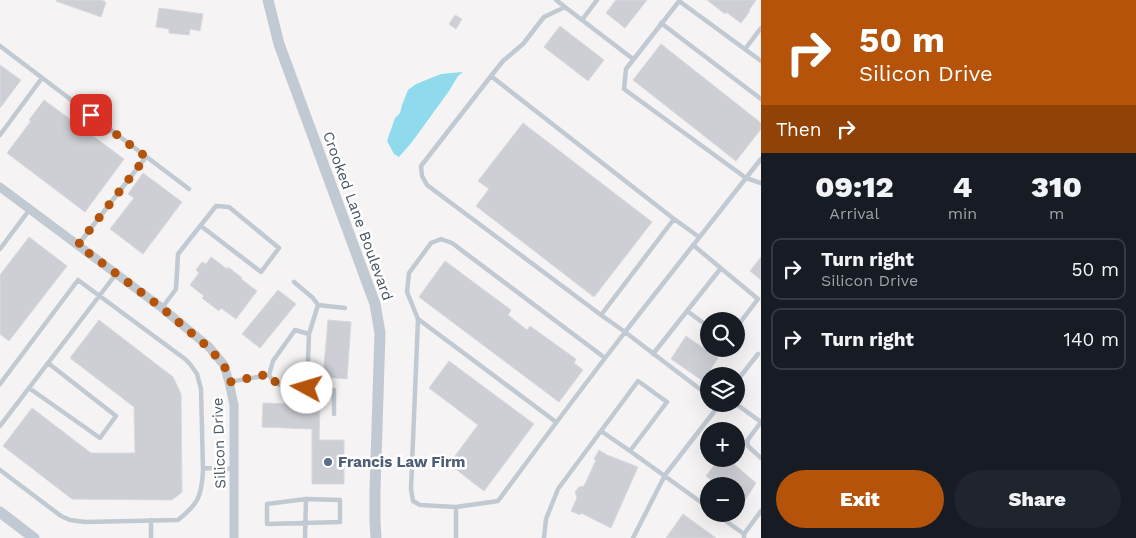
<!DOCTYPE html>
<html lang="en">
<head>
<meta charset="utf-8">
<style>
  :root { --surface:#171b24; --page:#20242c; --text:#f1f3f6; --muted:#9ea1a6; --line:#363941; --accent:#b45309 }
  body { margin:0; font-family:"Work Sans",sans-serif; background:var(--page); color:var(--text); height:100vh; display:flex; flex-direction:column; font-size:19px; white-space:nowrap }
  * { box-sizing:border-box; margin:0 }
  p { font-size:16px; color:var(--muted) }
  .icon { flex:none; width:28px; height:28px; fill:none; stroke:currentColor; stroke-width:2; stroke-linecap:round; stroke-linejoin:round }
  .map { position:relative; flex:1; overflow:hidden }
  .drawer { display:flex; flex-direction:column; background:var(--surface); width:375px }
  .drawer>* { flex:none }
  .guide { background:#b45309; color:#fff; overflow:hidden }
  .controls { position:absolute; left:700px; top:312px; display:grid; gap:10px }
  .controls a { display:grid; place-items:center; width:45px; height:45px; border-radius:50%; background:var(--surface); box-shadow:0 5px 20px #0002; font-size:25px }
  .pin { position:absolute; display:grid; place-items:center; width:42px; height:42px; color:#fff; margin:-21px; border-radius:10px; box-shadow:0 2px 8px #0006 }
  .me { position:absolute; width:55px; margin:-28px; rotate:276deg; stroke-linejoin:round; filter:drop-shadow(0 0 4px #0008) }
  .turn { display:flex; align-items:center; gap:18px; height:105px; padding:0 15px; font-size:22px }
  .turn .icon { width:65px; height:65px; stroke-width:2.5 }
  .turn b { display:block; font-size:35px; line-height:42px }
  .then { display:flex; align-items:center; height:48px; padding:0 15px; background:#0003; gap:10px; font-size:19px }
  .eta { display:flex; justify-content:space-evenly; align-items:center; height:85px; text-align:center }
  .eta b { font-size:30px; font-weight:800; line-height:35px }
  .action { display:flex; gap:10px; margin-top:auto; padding:10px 15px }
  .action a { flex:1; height:58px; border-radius:30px; background:var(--accent); color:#fff; font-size:20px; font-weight:800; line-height:58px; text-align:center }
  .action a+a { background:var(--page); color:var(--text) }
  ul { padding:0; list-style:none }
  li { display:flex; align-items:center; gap:15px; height:62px; margin:0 10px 8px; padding:0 5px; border:2px solid var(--line); border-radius:10px }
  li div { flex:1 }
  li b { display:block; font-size:19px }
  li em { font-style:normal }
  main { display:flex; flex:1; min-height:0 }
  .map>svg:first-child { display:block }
</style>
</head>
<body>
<main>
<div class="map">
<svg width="761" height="538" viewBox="0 0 761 538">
  <rect width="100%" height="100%" fill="#f5f3f3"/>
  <path fill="#90daee" d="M463 72 458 76 449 91 412 142 399 157 394 154 387 141 395 118 400 113 402 105 408 90 416 84 441 74Z"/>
  <path fill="#cdcfd5" stroke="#d7d9de" d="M56 0H101L106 2 101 17 56 1Z
    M616 0H647L625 28 606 13Z
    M707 0H756L749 10 750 11 741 23 726 12 725 14Z
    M159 8 203 14 200 31 190 29 189 35 169 33V29L156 27Z
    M455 15 462 19 456 29 449 24Z
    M560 26 604 60 588 81 544 47Z
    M661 44 761 123V129L736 161 633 80Z
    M0 65 21 80 0 108Z
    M44 100 124 159 85 212 7 153 31 121 29 120Z
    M523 123 652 222 594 297 476 206 489 189 478 181Z
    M143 173 182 202 143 254 110 229 134 198 128 194Z
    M29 237 67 266 9 341 0 334V275Z
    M211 257 227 269 228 267 242 278 241 279 257 291 236 319 221 308 219 311 202 298 204 296 190 285 199 273 196 270 202 262 206 264Z
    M761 257V280L750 271Z
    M445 261 511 310 508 315 527 330 530 326 576 359 574 363 583 370 559 402 419 297Z
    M278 290 296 304 260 348 242 334Z
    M99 320 173 377 181 394 182 492 172 500 72 499 3 446 32 408 91 453H135L134 407 70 358Z
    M328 320 351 322 347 379 323 377Z
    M686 336 718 358 703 381 671 359Z
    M449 361 534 424 484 491 449 464 478 425 429 388Z
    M263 403 320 405 319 440H344V484H312V429L262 427Z
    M599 450 607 455 638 467 611 528 581 513 580 515 571 511 577 498 575 492 579 487 584 486 596 460 594 459Z
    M719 459H728L756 483 742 505 736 501V486H719L706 476Z
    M683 514 716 538H666Z"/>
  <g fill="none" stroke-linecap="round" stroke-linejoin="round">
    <path stroke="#c1cad2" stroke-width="4.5" d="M556 0 565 7
      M680 0 626 69 624 89 746 178 625 332 601 315 674 219 699 237
      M679 1 761 61
      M582 20 597 0
      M661 23 761 99
      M0 46 189 189
      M745 49 761 28
      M633 59 565 7 544 17 523 44 503 61 491 76 674 219
      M491 76 421 166 422 176 427 185 601 315
      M0 135 42 78
      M761 159 746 178 761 183
      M78 245 146 157
      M693 245 758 299 736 328
      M0 249 30 209
      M294 282 313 298 318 305
      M162 308 176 289 178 254 216 206 229 207 279 248 261 272 201 226
      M687 311 721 268
      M418 319 556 422
      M309 334 318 305 345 308
      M653 354 687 311 709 327
      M605 358 452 243 441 239 431 243 409 273 407 292 418 319 411 489 413 501 420 505 456 507 498 501C540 444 582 388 625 332L709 396
      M229 382 269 375C276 388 294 390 307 388L309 334 295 330 273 361 269 375
      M736 382 758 354
      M0 384 78 280 185 359 190 364 197 374 201 389 203 470C202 496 198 504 178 520L85 522 70 520 61 516 0 470
      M29 388 100 438 116 416 48 363
      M307 388 334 390V414
      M736 404 761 422
      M761 422 747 441 748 446 761 458
      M0 426 116 274
      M630 451 709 508
      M203 468 234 469
      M306 499 340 500V522L267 524V504Z
      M716 514 744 534
      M151 520V538
      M305 538 306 499
      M456 538V507
      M544 538 546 519 558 489 638 381 667 402 630 451 601 431
      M633 538 665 475 720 404
      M744 538V534L761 511"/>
    <path stroke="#c1cad2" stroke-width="9" d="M0 187 162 308 209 347 224 365 229 382 234 405V538"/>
    <path stroke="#c1cad2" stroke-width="11" d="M268 0 279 44 375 304 380 333 375 490V521L376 538
      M0 512 34 538"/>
  </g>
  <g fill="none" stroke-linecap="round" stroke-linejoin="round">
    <path stroke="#b45309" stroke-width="9" stroke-dasharray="0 16.2" d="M91 115 146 157 78 245 162 308 209 348 224 365 230 382 269 374C276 388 294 390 307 388"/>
  </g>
  <circle fill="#5c6f8a" stroke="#fff" stroke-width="2" cx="328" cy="462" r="5"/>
  <g text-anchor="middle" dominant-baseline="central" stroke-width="5" stroke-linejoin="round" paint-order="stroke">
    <g font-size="15" fill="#4a5661" stroke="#fff">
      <text transform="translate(358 216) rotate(70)">Crooked Lane Boulevard</text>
      <text transform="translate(219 443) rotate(-92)">Silicon Drive</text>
    </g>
    <g font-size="15" font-weight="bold" fill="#4e5e75" stroke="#fff" text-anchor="start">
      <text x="338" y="462">Francis Law Firm</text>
    </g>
  </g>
</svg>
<div class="controls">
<a><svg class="icon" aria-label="search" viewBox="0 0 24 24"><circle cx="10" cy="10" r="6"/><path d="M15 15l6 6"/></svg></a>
<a><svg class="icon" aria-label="layers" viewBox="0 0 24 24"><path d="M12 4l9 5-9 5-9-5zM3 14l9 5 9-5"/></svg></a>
<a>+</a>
<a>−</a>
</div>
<div class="pin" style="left:91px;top:115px;background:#d93025"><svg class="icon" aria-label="arrive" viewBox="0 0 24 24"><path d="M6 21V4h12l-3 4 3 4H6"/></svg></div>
<svg class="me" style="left:307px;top:388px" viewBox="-20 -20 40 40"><circle r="19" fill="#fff"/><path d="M0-13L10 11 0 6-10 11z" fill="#b45309"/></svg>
</div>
<section class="drawer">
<div class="guide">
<div class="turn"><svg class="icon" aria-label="right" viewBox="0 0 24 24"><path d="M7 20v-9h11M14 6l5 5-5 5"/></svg><div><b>50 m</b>Silicon Drive</div></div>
<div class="then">Then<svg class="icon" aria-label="right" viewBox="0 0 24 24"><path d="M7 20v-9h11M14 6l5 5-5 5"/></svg></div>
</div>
<div class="eta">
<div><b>09:12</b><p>Arrival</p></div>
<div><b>4</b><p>min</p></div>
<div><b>310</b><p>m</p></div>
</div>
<ul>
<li><svg class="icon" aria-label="right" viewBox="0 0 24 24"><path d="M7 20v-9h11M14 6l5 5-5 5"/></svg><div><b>Turn right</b><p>Silicon Drive</p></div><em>50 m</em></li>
<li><svg class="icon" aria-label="right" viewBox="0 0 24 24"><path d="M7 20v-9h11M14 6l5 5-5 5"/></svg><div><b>Turn right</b></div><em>140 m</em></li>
</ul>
<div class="action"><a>Exit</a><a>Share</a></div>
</section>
</main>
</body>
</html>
